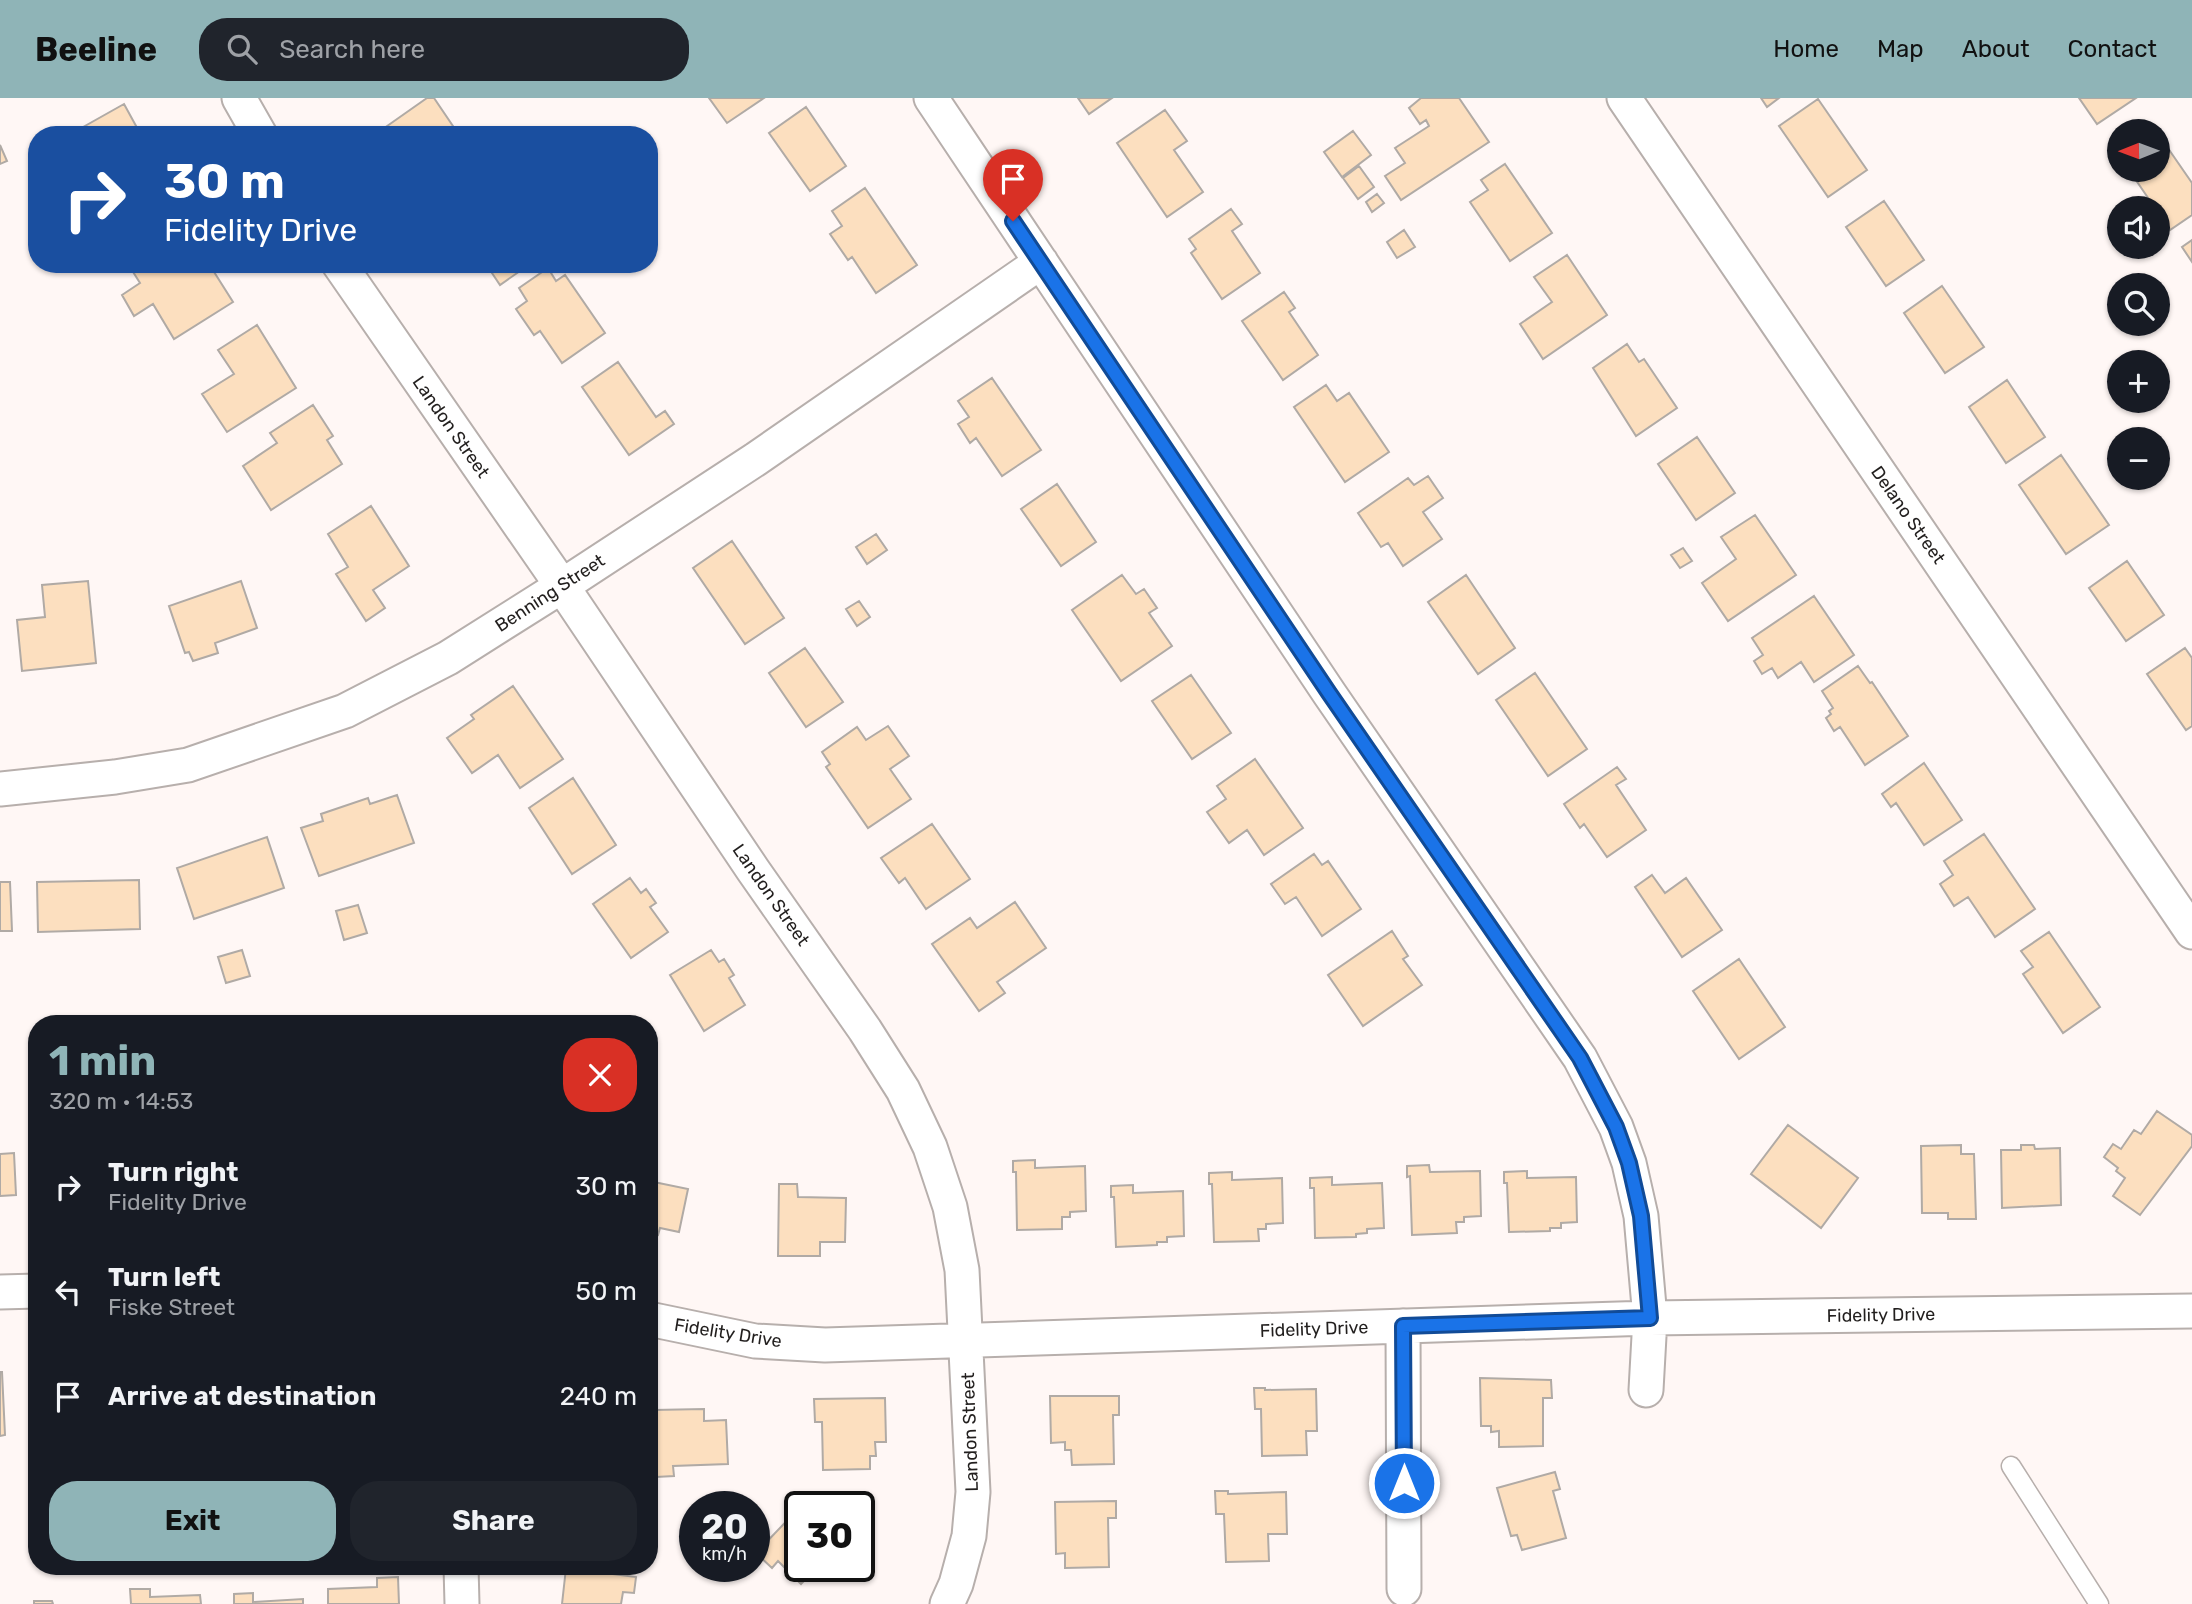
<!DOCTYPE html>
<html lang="en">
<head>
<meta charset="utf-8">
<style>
  :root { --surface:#171b24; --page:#20242c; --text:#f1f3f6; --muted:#9ea1a6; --accent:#8fb4b7 }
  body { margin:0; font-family:Rubik,sans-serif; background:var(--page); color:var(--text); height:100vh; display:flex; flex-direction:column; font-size:26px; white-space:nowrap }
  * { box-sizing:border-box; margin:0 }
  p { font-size:23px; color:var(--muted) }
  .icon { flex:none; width:38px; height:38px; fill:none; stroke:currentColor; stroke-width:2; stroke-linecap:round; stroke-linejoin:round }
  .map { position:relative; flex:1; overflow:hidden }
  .side { position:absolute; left:28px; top:917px; width:630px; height:560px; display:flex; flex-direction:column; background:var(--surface); border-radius:28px; box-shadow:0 2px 5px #0004 }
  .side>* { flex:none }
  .banner { position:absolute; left:28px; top:28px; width:630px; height:147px; border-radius:28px; box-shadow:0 2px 5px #0004; background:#1a4fa0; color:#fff; overflow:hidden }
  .needle { width:46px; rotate:269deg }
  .controls { position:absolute; left:2107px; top:21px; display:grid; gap:14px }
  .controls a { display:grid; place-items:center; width:63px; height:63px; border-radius:50%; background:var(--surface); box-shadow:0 2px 5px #0004; font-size:35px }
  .speed { position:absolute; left:679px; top:1393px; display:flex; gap:14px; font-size:35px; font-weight:700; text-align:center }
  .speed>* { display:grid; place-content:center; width:91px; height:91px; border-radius:50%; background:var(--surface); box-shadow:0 2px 5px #0004; line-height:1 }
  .speed small { font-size:18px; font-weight:400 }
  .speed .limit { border:4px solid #111; border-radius:10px; background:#fff; color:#111 }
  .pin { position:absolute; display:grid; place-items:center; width:60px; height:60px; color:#fff; margin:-72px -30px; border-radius:50% 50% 50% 0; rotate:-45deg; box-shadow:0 0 7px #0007 }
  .pin .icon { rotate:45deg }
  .me { position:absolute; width:77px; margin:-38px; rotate:0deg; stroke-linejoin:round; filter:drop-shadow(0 0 5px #0008) }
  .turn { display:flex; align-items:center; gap:24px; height:147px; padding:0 21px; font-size:32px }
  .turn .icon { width:91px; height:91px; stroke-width:2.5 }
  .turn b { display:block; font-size:49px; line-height:60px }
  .round { display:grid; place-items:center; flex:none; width:74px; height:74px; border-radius:28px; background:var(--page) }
  .head { display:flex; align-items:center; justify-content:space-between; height:119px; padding:0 21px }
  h1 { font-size:42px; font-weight:700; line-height:52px; color:var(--accent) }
  .button { display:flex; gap:14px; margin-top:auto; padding:14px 21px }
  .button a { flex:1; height:80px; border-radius:28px; background:var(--accent); color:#111; font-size:28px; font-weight:700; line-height:80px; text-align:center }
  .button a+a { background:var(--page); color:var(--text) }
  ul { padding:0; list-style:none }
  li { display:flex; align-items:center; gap:21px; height:105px; padding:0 21px }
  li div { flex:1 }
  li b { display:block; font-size:26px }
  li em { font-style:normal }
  header { display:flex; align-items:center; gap:42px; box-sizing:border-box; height:98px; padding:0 35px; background:var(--accent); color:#111 }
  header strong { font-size:33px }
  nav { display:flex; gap:38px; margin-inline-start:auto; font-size:24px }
  .search { width:490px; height:63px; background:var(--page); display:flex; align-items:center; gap:18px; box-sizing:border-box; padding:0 24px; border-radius:28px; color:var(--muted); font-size:26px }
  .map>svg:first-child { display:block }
</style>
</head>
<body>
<header>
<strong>Beeline</strong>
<div class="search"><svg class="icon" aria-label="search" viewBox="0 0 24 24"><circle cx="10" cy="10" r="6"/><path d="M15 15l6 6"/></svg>Search here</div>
<nav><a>Home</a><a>Map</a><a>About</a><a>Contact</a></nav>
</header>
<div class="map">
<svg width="2192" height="1506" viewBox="0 0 2192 1506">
  <rect width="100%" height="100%" fill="#fff7f5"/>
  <path fill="#fcdfbf" stroke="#b0aaa5" stroke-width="2" d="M427 0H434L459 37H382L380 33Z
    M709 0H764L727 25Z
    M1078 0H1112L1089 16Z
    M1421 0H1459L1489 44 1401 102 1385 78 1405 65 1395 50 1429 28 1426 22 1420 26 1409 10Z
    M1761 0H1779L1767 9Z
    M2079 0H2136L2097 26Z
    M1818 1 1867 72 1828 99 1779 28Z
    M124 6 141 37H69Z
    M806 9 846 68 810 93 769 35Z
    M1165 12 1187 43 1174 52 1203 94 1167 119 1117 45Z
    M1353 33 1371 57 1342 79 1324 54Z
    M2163 43 2192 85V117L2170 132 2158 114V110H2155L2129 72H2158V46Z
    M0 47 7 63 0 66Z
    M1505 66 1552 135 1510 163 1470 104 1488 92 1481 82Z
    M1359 68 1374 89 1358 101 1343 80Z
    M865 90 917 167 876 195 852 159 848 162 830 136 842 128 832 113Z
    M1377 96 1384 105 1372 114 1366 104Z
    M1884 103 1924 162 1886 188 1846 129Z
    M1231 111 1242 126 1232 133 1260 175 1222 201 1191 155 1196 151 1189 141Z
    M1404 132 1415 149 1397 160 1387 144Z
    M2192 142V164L2182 149Z
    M1567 157 1607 217 1543 261 1520 226 1552 204 1534 179Z
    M135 166H209L233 204 174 241 153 206 134 218 122 197 140 185 130 169Z
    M486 166H530L500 187Z
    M548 170 556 183 565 177 605 235 562 265 540 233 534 237 516 211 527 203 519 190Z
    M1942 188 1984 249 1945 275 1904 215Z
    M1284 194 1295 210 1289 214 1318 257 1283 282 1242 223Z
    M257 227 296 290 227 334 202 296 234 276 218 252Z
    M1627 246 1639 264 1644 261 1677 310 1636 338 1593 270Z
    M618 264 656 319 665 313 674 326 629 357 582 289Z
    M992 280 1041 352 1002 378 976 340 970 345 958 326 969 319 958 303Z
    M2007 282 2045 339 2006 365 1969 309Z
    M1326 287 1337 303 1349 295 1389 354 1345 384 1294 309Z
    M313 307 333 338 327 342 342 366 271 412 243 368 277 345 270 335Z
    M1697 339 1735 395 1696 422 1658 366Z
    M2061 357 2109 427 2066 456 2019 387Z
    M1428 378 1443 400 1423 414 1442 441 1403 468 1388 445 1381 449 1358 415 1408 380 1414 387Z
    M1057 386 1096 444 1061 468 1021 411Z
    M371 408 409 468 373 492 385 510 366 523 336 476 348 469 328 436Z
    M1755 417 1796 477 1728 523 1702 485 1736 461 1721 439Z
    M876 436 887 452 867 466 856 449Z
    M732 443 784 520 745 546 693 470Z
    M1683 450 1692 463 1680 470 1671 457Z
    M2127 463 2164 517 2126 543 2089 490Z
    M1122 477 1136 496 1144 491 1157 510 1149 515 1172 548 1121 583 1072 512Z
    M1466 477 1515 550 1478 576 1428 504Z
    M88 483 96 565 22 573 17 522 45 519 42 487Z
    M241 483 257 530 215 545 218 555 193 563 189 554 185 555 169 508Z
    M1814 498 1854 557 1814 584 1801 564 1778 580 1772 570 1762 576 1754 563 1763 557 1752 540Z
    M859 503 870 519 857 528 846 511Z
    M805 550 843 604 806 629 769 575Z
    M2185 550 2192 560V628L2186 632 2147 576Z
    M1858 568 1870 585 1872 584 1908 638 1865 667 1840 629 1834 633 1826 620 1831 616 1829 613 1833 610 1822 593Z
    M1535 575 1587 651 1548 678 1496 602Z
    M1191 577 1231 635 1192 661 1152 603Z
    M513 588 563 661 520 690 498 657 472 675 447 640 474 621 471 617Z
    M888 628 909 658 890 671 911 701 868 730 826 669 830 666 822 654 857 629 866 642Z
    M1255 661 1303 730 1264 757 1247 732 1229 745 1207 714 1226 701 1217 688Z
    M1924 665 1962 722 1924 747 1896 705 1891 709 1882 696Z
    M1617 669 1626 681 1616 687 1646 732 1607 759 1584 726 1580 730 1564 706Z
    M573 680 616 747 572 776 529 710Z
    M397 697 414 745 319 778 301 730 323 723 321 716 368 700 370 706Z
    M932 726 970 781 926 811 905 780 899 785 881 760Z
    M1984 736 2035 811 1995 839 1968 799 1954 808 1940 786 1953 777 1944 763Z
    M267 739 284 790 194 821 177 770Z
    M1314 756 1322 767 1328 763 1361 811 1322 838 1296 799 1285 806 1271 786Z
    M1652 777 1665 795 1686 780 1722 832 1682 859 1635 789Z
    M630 780 641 795 646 791 656 805 650 809 668 834 631 860 593 806Z
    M139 782 140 831 38 834 37 784Z
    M0 784H10L12 833H0Z
    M1015 804 1046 850 997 884 1005 895 979 913 932 846 970 820 977 830Z
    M358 807 367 835 344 842 336 813Z
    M1392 833 1408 858 1403 861 1422 887 1363 928 1328 877Z
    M2049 834 2100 909 2063 935 2023 876 2033 869 2021 853Z
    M242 852 250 878 226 885 218 859Z
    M711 852 719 864 724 861 734 877 729 880 745 907 704 933 670 877Z
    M1739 861 1785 929 1739 961 1693 893Z
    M2157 1013 2192 1037V1048L2140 1117 2113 1098 2125 1080 2116 1073 2118 1070 2104 1059 2113 1046 2121 1051 2134 1032 2141 1036Z
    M1788 1027 1858 1080 1821 1130 1751 1076Z
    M1961 1047V1056H1974L1976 1121H1948V1115H1922L1921 1048Z
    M2021 1047H2034L2035 1051 2060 1050 2061 1107 2002 1110 2001 1052H2021Z
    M14 1055 16 1097 0 1098V1056Z
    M1035 1062V1070L1085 1068 1086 1113 1070 1114V1119H1062V1131L1017 1132 1016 1074H1013V1063Z
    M1429 1067 1430 1074 1480 1073 1481 1118 1464 1119V1124H1456L1457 1135 1412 1137 1410 1078 1407 1079V1068Z
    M1527 1073V1080L1576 1079 1577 1124 1561 1125V1130H1550V1133L1509 1134 1507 1085H1504V1074Z
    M1232 1074V1082L1282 1080 1283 1125 1266 1126V1131H1258L1259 1143 1214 1144 1212 1086H1209V1075Z
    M1332 1079V1087L1382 1085 1384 1130 1367 1131V1135L1356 1136V1139L1315 1140 1314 1090H1310V1080Z
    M649 1083 688 1091 679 1134 660 1130 658 1137 649 1135Z
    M779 1086H797L798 1099 846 1100 845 1144H820V1158H778Z
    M1133 1087V1095L1183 1093 1184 1138 1167 1139V1144H1157V1147L1116 1149 1114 1099H1111V1088Z
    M0 1274H2L5 1337 0 1338Z
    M32 1280H37V1325H34Z
    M1480 1280 1551 1282 1552 1300H1543V1348L1499 1349V1333L1491 1334V1328H1481Z
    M1254 1290H1265V1292L1316 1291 1317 1333H1306L1307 1357 1262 1358 1261 1311H1255Z
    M1050 1298H1119V1317H1113L1114 1366 1072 1367 1071 1352H1065V1344L1051 1345Z
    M885 1300 886 1344H875L876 1358H870V1371L823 1372 822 1324H815L814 1301Z
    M704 1311V1323L726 1322 728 1366 673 1368 674 1378 656 1379 654 1312Z
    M1555 1374 1560 1391 1553 1393 1566 1440 1522 1452 1517 1437 1511 1438 1497 1390Z
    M1215 1393H1228V1396L1286 1394 1287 1436H1268L1269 1463 1226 1464 1224 1416H1216Z
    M810 1398 821 1409H800Z
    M1116 1403V1420H1108L1109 1469 1065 1470V1455L1056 1456 1055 1404Z
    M800 1409V1468H818L801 1486 778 1463 772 1470 756 1455Z
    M566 1470 636 1479 634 1495 623 1494 621 1506H562Z
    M398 1479 399 1506H328V1491L377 1489V1480Z
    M130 1491H150V1499L200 1497 201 1506H131Z
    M253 1495V1504L303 1501V1506H234V1496Z
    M34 1503H52L53 1506H34Z"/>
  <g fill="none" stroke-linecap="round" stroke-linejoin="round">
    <defs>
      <path id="service" d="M2011 1368 2099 1506"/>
      <path id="minor" d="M239 0 260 37
        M931 0 1329 595 1580 960 1616 1029 1629 1065 1641 1118 1650 1220 1646 1292
        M1624 0 2192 834
        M339 166 562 488 753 772 865 932 903 992 930 1049 950 1109 962 1172 973 1394 969 1438 956 1486 947 1506
        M0 691 115 679 188 667 345 613 448 560 562 488 756 361 1041 164
        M0 1194 37 1193
        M649 1221 755 1243 825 1247 1650 1220 2192 1213
        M1403 1228 1404 1491
        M461 1468 462 1506"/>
    </defs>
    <use href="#service" stroke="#b7afac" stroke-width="21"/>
    <use href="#minor" stroke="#b7afac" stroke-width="37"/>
    <use href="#service" stroke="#fff" stroke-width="18"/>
    <use href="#minor" stroke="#fff" stroke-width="33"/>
  </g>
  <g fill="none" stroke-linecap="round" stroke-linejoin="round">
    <defs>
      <path id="route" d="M1013 123 1329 595 1580 960 1616 1029 1629 1065 1641 1118 1650 1220 1403 1228 1404 1385"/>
    </defs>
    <use href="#route" stroke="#114b97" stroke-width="18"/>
    <use href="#route" stroke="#1a73e8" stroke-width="12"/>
  </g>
  <g text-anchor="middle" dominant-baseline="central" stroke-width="7" stroke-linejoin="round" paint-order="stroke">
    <g font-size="18" fill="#221f1e" stroke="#fff">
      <text transform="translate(451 329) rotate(55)">Landon Street</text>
      <text transform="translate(1908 417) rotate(55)">Delano Street</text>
      <text transform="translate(550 495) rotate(-33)">Benning Street</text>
      <text transform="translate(771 797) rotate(55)">Landon Street</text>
      <text transform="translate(1881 1217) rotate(-1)">Fidelity Drive</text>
      <text transform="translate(1314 1231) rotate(-2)">Fidelity Drive</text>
      <text transform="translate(728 1235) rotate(9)">Fidelity Drive</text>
      <text transform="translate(970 1334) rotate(-92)">Landon Street</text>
    </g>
  </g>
</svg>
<div class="controls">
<a><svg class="needle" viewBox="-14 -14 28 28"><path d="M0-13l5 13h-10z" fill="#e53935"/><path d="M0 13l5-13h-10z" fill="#9ea1a6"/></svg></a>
<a><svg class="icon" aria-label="sound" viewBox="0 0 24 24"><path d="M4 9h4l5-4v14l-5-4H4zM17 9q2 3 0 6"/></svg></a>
<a><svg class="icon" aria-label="search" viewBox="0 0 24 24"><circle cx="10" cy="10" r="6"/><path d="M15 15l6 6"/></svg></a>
<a>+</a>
<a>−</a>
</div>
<div class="speed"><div>20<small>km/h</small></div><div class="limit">30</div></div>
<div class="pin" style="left:1013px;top:123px;background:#d93025"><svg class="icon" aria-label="arrive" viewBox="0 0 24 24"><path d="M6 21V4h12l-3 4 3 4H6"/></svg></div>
<svg class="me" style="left:1404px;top:1385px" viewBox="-20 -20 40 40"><circle r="17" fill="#1a73e8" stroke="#fff" stroke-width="3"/><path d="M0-11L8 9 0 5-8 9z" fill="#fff"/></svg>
<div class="banner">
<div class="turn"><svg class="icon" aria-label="right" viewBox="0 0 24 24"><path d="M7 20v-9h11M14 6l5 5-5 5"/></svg><div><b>30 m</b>Fidelity Drive</div></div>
</div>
<section class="side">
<div class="head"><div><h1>1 min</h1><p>320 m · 14:53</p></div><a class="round" style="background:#d93025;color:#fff"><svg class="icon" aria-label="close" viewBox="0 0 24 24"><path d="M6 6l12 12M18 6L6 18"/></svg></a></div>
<ul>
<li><svg class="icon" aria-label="right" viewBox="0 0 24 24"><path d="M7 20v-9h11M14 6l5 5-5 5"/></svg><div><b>Turn right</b><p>Fidelity Drive</p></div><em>30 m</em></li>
<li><svg class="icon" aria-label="left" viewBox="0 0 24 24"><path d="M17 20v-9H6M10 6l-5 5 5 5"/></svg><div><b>Turn left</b><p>Fiske Street</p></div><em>50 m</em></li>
<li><svg class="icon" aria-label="arrive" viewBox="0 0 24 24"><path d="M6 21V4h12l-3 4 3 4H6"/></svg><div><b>Arrive at destination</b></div><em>240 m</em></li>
</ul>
<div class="button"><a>Exit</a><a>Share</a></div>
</section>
</div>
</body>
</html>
